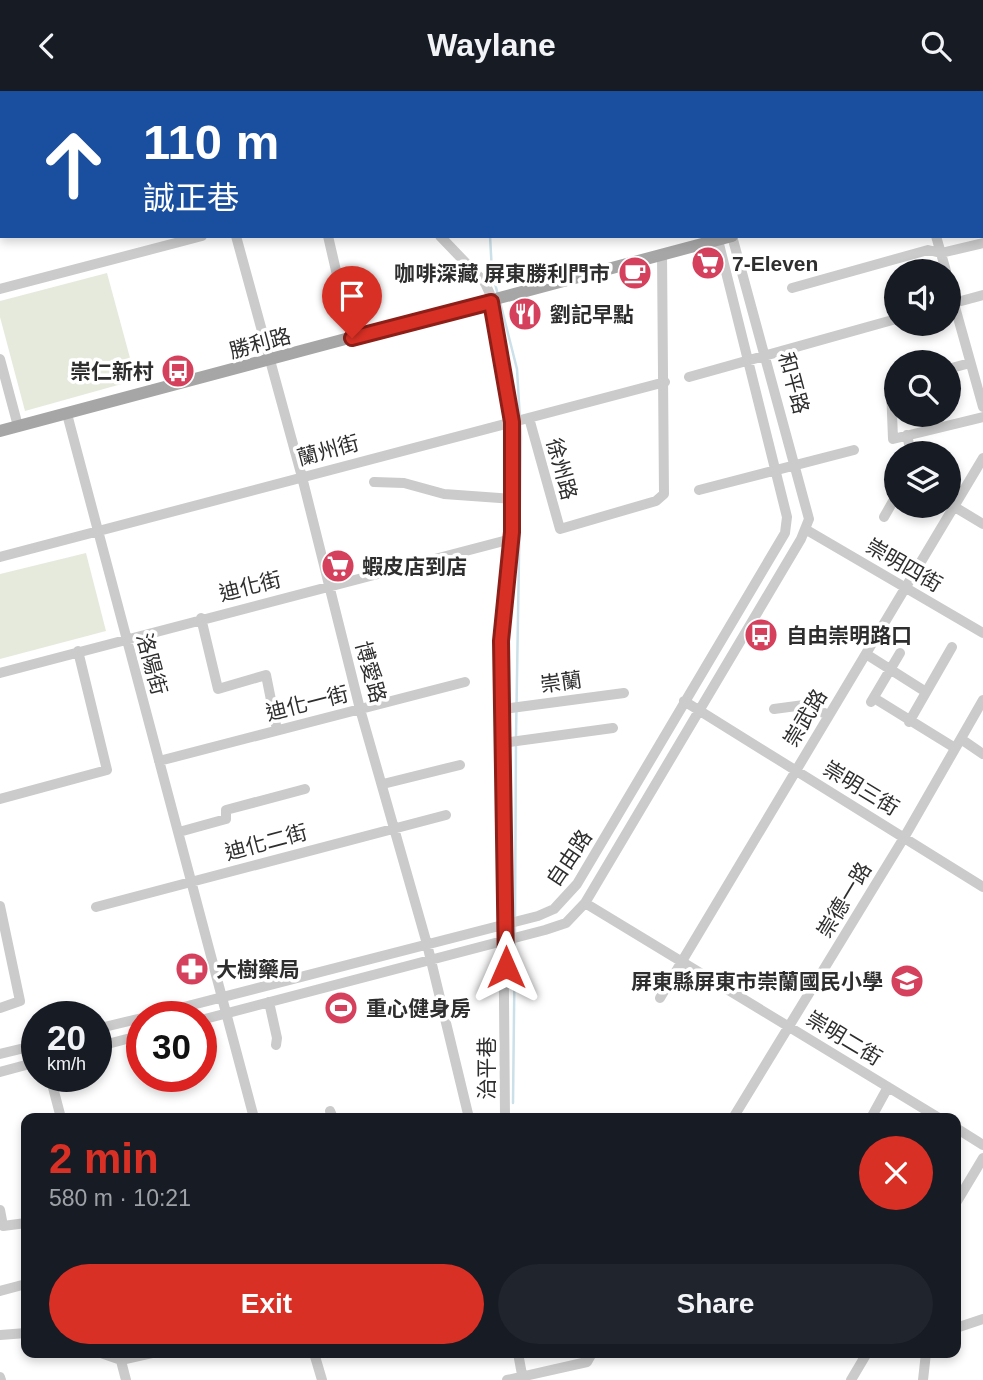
<!DOCTYPE html>
<html lang="en">
<head>
<meta charset="utf-8">
<style>
  :root { --surface:#171b24; --page:#20242c; --text:#f1f3f6; --muted:#9ea1a6; --accent:#d93025 }
  body { margin:0; font-family:Arial,"Noto Sans TC",sans-serif; background:var(--page); color:var(--text); height:100vh; display:flex; flex-direction:column; font-size:26px; white-space:nowrap }
  * { box-sizing:border-box; margin:0 }
  p { font-size:23px; color:var(--muted) }
  .icon { flex:none; width:38px; height:38px; fill:none; stroke:currentColor; stroke-width:2; stroke-linecap:round; stroke-linejoin:round }
  .map { position:relative; flex:1; overflow:hidden }
  .drawer { position:absolute; left:21px; top:1022px; width:940px; height:245px; display:flex; flex-direction:column; background:var(--surface); border-radius:14px; box-shadow:0 4px 10px #0003 }
  .drawer>* { flex:none }
  .guide { position:absolute; left:0px; top:0px; width:984px; height:147px; box-shadow:0 4px 10px #0003; background:#1a4fa0; color:#fff; overflow:hidden }
  .fabs { position:absolute; left:884px; top:168px; display:grid; gap:14px }
  .fabs a { display:grid; place-items:center; width:77px; height:77px; border-radius:50%; background:var(--surface); box-shadow:0 4px 10px #0003; font-size:35px }
  .speed { position:absolute; left:21px; top:910px; display:flex; gap:14px; font-size:35px; font-weight:700; text-align:center }
  .speed>* { display:grid; place-content:center; width:91px; height:91px; border-radius:50%; background:var(--surface); box-shadow:0 4px 10px #0003; line-height:1 }
  .speed small { font-size:18px; font-weight:400 }
  .speed .limit { border:10px solid #d22; background:#fff; color:#111 }
  .pin { position:absolute; display:grid; place-items:center; width:60px; height:60px; color:#fff; margin:-72px -30px; border-radius:50% 50% 50% 0; rotate:-45deg; box-shadow:0 0 7px #0007 }
  .pin .icon { rotate:45deg }
  .me { position:absolute; width:77px; margin:-38px; rotate:0deg; stroke-linejoin:round; filter:drop-shadow(0 0 5px #0008) }
  .turn { display:flex; align-items:center; gap:24px; height:147px; padding:0 28px; font-size:32px }
  .turn .icon { width:91px; height:91px; stroke-width:2.5 }
  .turn b { display:block; font-size:49px; line-height:60px }
  .round { display:grid; place-items:center; flex:none; width:74px; height:74px; border-radius:37px; background:var(--page) }
  .headline { display:flex; align-items:center; justify-content:space-between; height:119px; padding:0 28px }
  h1 { font-size:42px; font-weight:700; line-height:52px; color:var(--accent) }
  .action { display:flex; gap:14px; margin-top:auto; padding:14px 28px }
  .action a { flex:1; height:80px; border-radius:42px; background:var(--accent); color:#fff; font-size:28px; font-weight:700; line-height:80px; text-align:center }
  .action a+a { background:var(--page); color:var(--text) }
  header { display:flex; justify-content:space-between; align-items:center; height:91px; padding:0 28px; background:var(--surface); font-size:32px; font-weight:700 }
  .map>svg:first-child { display:block }
</style>
</head>
<body>
<header><svg class="icon" aria-label="back" viewBox="0 0 24 24"><path d="M15 5l-7 7 7 7"/></svg>Waylane<svg class="icon" aria-label="search" viewBox="0 0 24 24"><circle cx="10" cy="10" r="6"/><path d="M15 15l6 6"/></svg></header>
<div class="map">
<svg width="983" height="1289" viewBox="0 0 983 1289">
  <rect width="100%" height="100%" fill="#fff"/>
  <path fill="#e6eadd" d="M107 182 136 289 25 320 0 226V210Z
    M86 462 106 540 0 568V483Z"/>
  <g fill="none" stroke-linecap="round" stroke-linejoin="round">
    <path stroke="#cbe0e8" stroke-width="2.5" d="M495 2V0
      M490 145 492 181 498 204
      M500 211 517 278 521 346 516 646
      M515 828 516 653
      M513 1012 515 835"/>
    <path stroke="#cbcbcb" stroke-width="10" d="M22 0V2
      M198 0 199 2
      M287 0 288 2
      M441 0V2
      M579 0 580 2
      M239 2 246 0
      M421 2 428 0
      M0 65 2 64
      M982 79H983
      M236 145 302 386 360 618 427 853 469 1027
      M328 145 340 197
      M440 145 485 192 490 203 512 331V441L501 550 505 1027
      M936 145 946 180
      M948 191 983 316
      M792 197 928 159 941 162 983 152
      M0 198 202 145
      M950 213 983 204
      M0 268 18 335
      M948 278 970 272
      M689 286 896 228
      M896 293 891 296 893 348 983 326
      M67 323 254 1027
      M529 327 560 438 656 410 664 403 662 163
      M907 344 911 362
      M374 391 404 392 444 403 512 408
      M699 399 854 359
      M953 415 983 433
      M884 426 896 405
      M805 438 983 542
      M0 466 665 291
      M201 527 218 598 266 584 277 639
      M866 563 926 601
      M0 582 511 448
      M874 607 955 657
      M684 610 983 796
      M871 611 900 562
      M503 618 624 602
      M774 618 804 614 829 624
      M909 631 952 556
      M961 648 983 663
      M503 652 613 637
      M159 670 465 591
      M383 693 460 674
      M0 708 107 679 78 560
      M179 741 226 728V719L305 698
      M585 812 939 1027
      M0 815 20 910 0 917
      M96 816 446 724
      M660 907 983 367
      M269 911 277 947 276 954
      M145 926 538 825 554 818 577 793 785 442 787 426 718 149
      M201 929 545 839 566 832 585 812 801 448 809 428 732 145
      M96 938 142 927
      M96 956 142 944
      M0 963 37 954
      M0 981 37 971
      M50 985 61 1027
      M330 1020 333 1027
      M733 1027 905 745 983 609
      M871 1027 888 996
      M956 1037 983 1054
      M956 1112 983 1067
      M0 1119 3 1135 26 1132
      M0 1200 26 1193
      M956 1237 983 1228
      M0 1244 26 1242
      M101 1262 121 1269 152 1262
      M314 1262 322 1289
      M518 1262 523 1289
      M120 1266 126 1289
      M0 1286 1 1289
      M507 1289 587 1271 592 1262
      M851 1289 867 1262
      M923 1289 926 1262"/>
    <path stroke="#a6a6a6" stroke-width="12" d="M679 0V2
      M693 0 694 2
      M0 340 732 145"/>
  </g>
  <g fill="none" stroke-linecap="round" stroke-linejoin="round">
    <defs>
      <path id="route" d="M352 247 491 211 512 331V441L501 550 506 876"/>
    </defs>
    <use href="#route" stroke="#8d1f18" stroke-width="18"/>
    <use href="#route" stroke="#d93025" stroke-width="12"/>
  </g>
  <defs>
    <symbol id="supermarket-disc" viewBox="-11 -11 22 22"><circle r="9.5" fill="#d5405c" stroke="#fff"/><path d="M-6-5.5h2.5l.6 2H6L4.5 2H-2.5L-4.4-4H-6ZM-1.5 3.2a1.3 1.3 0 1 0 .1 0ZM3 3.2a1.3 1.3 0 1 0 .1 0Z" fill="#fff"/></symbol>
    <symbol id="cafe-disc" viewBox="-11 -11 22 22"><circle r="9.5" fill="#d5405c" stroke="#fff"/><path d="M-5.5-4.5H6V0H3Q3 3.5 0 3.5H-2.5Q-5.5 3.5-5.5 0ZM3-3.2v2h1.7v-2ZM-6 4.5H4V6H-6Z" fill="#fff"/></symbol>
    <symbol id="restaurant-disc" viewBox="-11 -11 22 22"><circle r="9.5" fill="#d5405c" stroke="#fff"/><path d="M-5-6h1v4h1v-4h1v4h1v-4h1v5L-1.5 .5V6h-2V.5L-5-1ZM5-6V6H3V1.5H1.5Q1.5-4 5-6Z" fill="#fff"/></symbol>
    <symbol id="bus-disc" viewBox="-11 -11 22 22"><circle r="9.5" fill="#d5405c" stroke="#fff"/><path d="M-5-6H5V4H4V6H2V4H-2V6H-4V4H-5ZM-3.5-4V0h7V-4ZM-3.5 1.2v1.5H-2V1.2ZM2 1.2v1.5H3.5V1.2Z" fill="#fff"/></symbol>
    <symbol id="pharmacy-disc" viewBox="-11 -11 22 22"><circle r="9.5" fill="#d5405c" stroke="#fff"/><path d="M-2-6h4v4h4v4h-4v4h-4v-4h-4v-4h4Z" fill="#fff"/></symbol>
    <symbol id="school-disc" viewBox="-11 -11 22 22"><circle r="9.5" fill="#d5405c" stroke="#fff"/><path d="M0-5L7-2L0 1L-7-2ZM-4 1L0 2.5L4 1V4Q0 6-4 4Z" fill="#fff"/></symbol>
    <symbol id="stadium-disc" viewBox="-11 -11 22 22"><circle r="9.5" fill="#d5405c" stroke="#fff"/><path d="M0-5a6.5 5 0 1 0 0 10a6.5 5 0 1 0 0-10ZM-3.5-1.8h7v3.6h-7Z" fill="#fff"/></symbol>
  </defs>
  <g fill-rule="evenodd">
    <use href="#supermarket-disc" x="689" y="153" width="38" height="38"/>
    <use href="#cafe-disc" x="616" y="163" width="38" height="38"/>
    <use href="#restaurant-disc" x="506" y="204" width="38" height="38"/>
    <use href="#bus-disc" x="159" y="261" width="38" height="38"/>
    <use href="#supermarket-disc" x="319" y="456" width="38" height="38"/>
    <use href="#bus-disc" x="742" y="525" width="38" height="38"/>
    <use href="#pharmacy-disc" x="173" y="859" width="38" height="38"/>
    <use href="#school-disc" x="888" y="871" width="38" height="38"/>
    <use href="#stadium-disc" x="322" y="898" width="38" height="38"/>
  </g>
  <g text-anchor="middle" dominant-baseline="central" stroke-width="7" stroke-linejoin="round" paint-order="stroke">
    <g font-size="21" font-weight="bold" fill="#2e2e2e" stroke="#fff" text-anchor="start">
      <text x="732" y="172">7-Eleven</text>
      <text x="610" y="182" text-anchor="end">咖啡深藏 屏東勝利門市</text>
      <text x="550" y="223">劉記早點</text>
      <text x="154" y="280" text-anchor="end">崇仁新村</text>
      <text x="362" y="475">蝦皮店到店</text>
      <text x="786" y="544">自由崇明路口</text>
      <text x="216" y="878">大樹藥局</text>
      <text x="883" y="890" text-anchor="end">屏東縣屏東市崇蘭國民小學</text>
      <text x="366" y="917">重心健身房</text>
    </g>
    <g font-size="21" fill="#2e2e2e" stroke="#fff">
      <text transform="translate(260 252) rotate(-15)">勝利路</text>
      <text transform="translate(794 292) rotate(75)">和平路</text>
      <text transform="translate(328 359) rotate(-15)">蘭州街</text>
      <text transform="translate(562 378) rotate(75)">徐州路</text>
      <text transform="translate(904 474) rotate(30)">崇明四街</text>
      <text transform="translate(250 495) rotate(-14)">迪化街</text>
      <text transform="translate(152 573) rotate(75)">洛陽街</text>
      <text transform="translate(371 581) rotate(75)">博愛路</text>
      <text transform="translate(561 591) rotate(-8)">崇蘭</text>
      <text transform="translate(307 612) rotate(-14)">迪化一街</text>
      <text transform="translate(805 627) rotate(-59)">崇武路</text>
      <text transform="translate(861 697) rotate(31)">崇明三街</text>
      <text transform="translate(266 751) rotate(-15)">迪化二街</text>
      <text transform="translate(569 767) rotate(-56)">自由路</text>
      <text transform="translate(844 809) rotate(-59)">崇德一路</text>
      <text transform="translate(844 947) rotate(31)">崇明二街</text>
      <text transform="translate(486 977) rotate(-90)">治平巷</text>
    </g>
  </g>
</svg>
<div class="fabs">
<a><svg class="icon" aria-label="sound" viewBox="0 0 24 24"><path d="M4 9h4l5-4v14l-5-4H4zM17 9q2 3 0 6"/></svg></a>
<a><svg class="icon" aria-label="search" viewBox="0 0 24 24"><circle cx="10" cy="10" r="6"/><path d="M15 15l6 6"/></svg></a>
<a><svg class="icon" aria-label="layers" viewBox="0 0 24 24"><path d="M12 4l9 5-9 5-9-5zM3 14l9 5 9-5"/></svg></a>
</div>
<div class="speed"><div>20<small>km/h</small></div><div class="limit">30</div></div>
<div class="pin" style="left:352px;top:247px;background:#d93025"><svg class="icon" aria-label="arrive" viewBox="0 0 24 24"><path d="M6 21V4h12l-3 4 3 4H6"/></svg></div>
<svg class="me" style="left:506px;top:876px" viewBox="-20 -20 40 40"><path d="M0-17L14 15 0 8-14 15z" fill="#d93025" stroke="#fff" stroke-width="4"/></svg>
<div class="guide">
<div class="turn"><svg class="icon" aria-label="ahead" viewBox="0 0 24 24"><path d="M12 20V5M6 11l6-6 6 6"/></svg><div><b>110 m</b>誠正巷</div></div>
</div>
<section class="drawer">
<div class="headline"><div><h1>2 min</h1><p>580 m · 10:21</p></div><a class="round" style="background:#d93025;color:#fff"><svg class="icon" aria-label="close" viewBox="0 0 24 24"><path d="M6 6l12 12M18 6L6 18"/></svg></a></div>
<div class="action"><a>Exit</a><a>Share</a></div>
</section>
</div>
</body>
</html>
